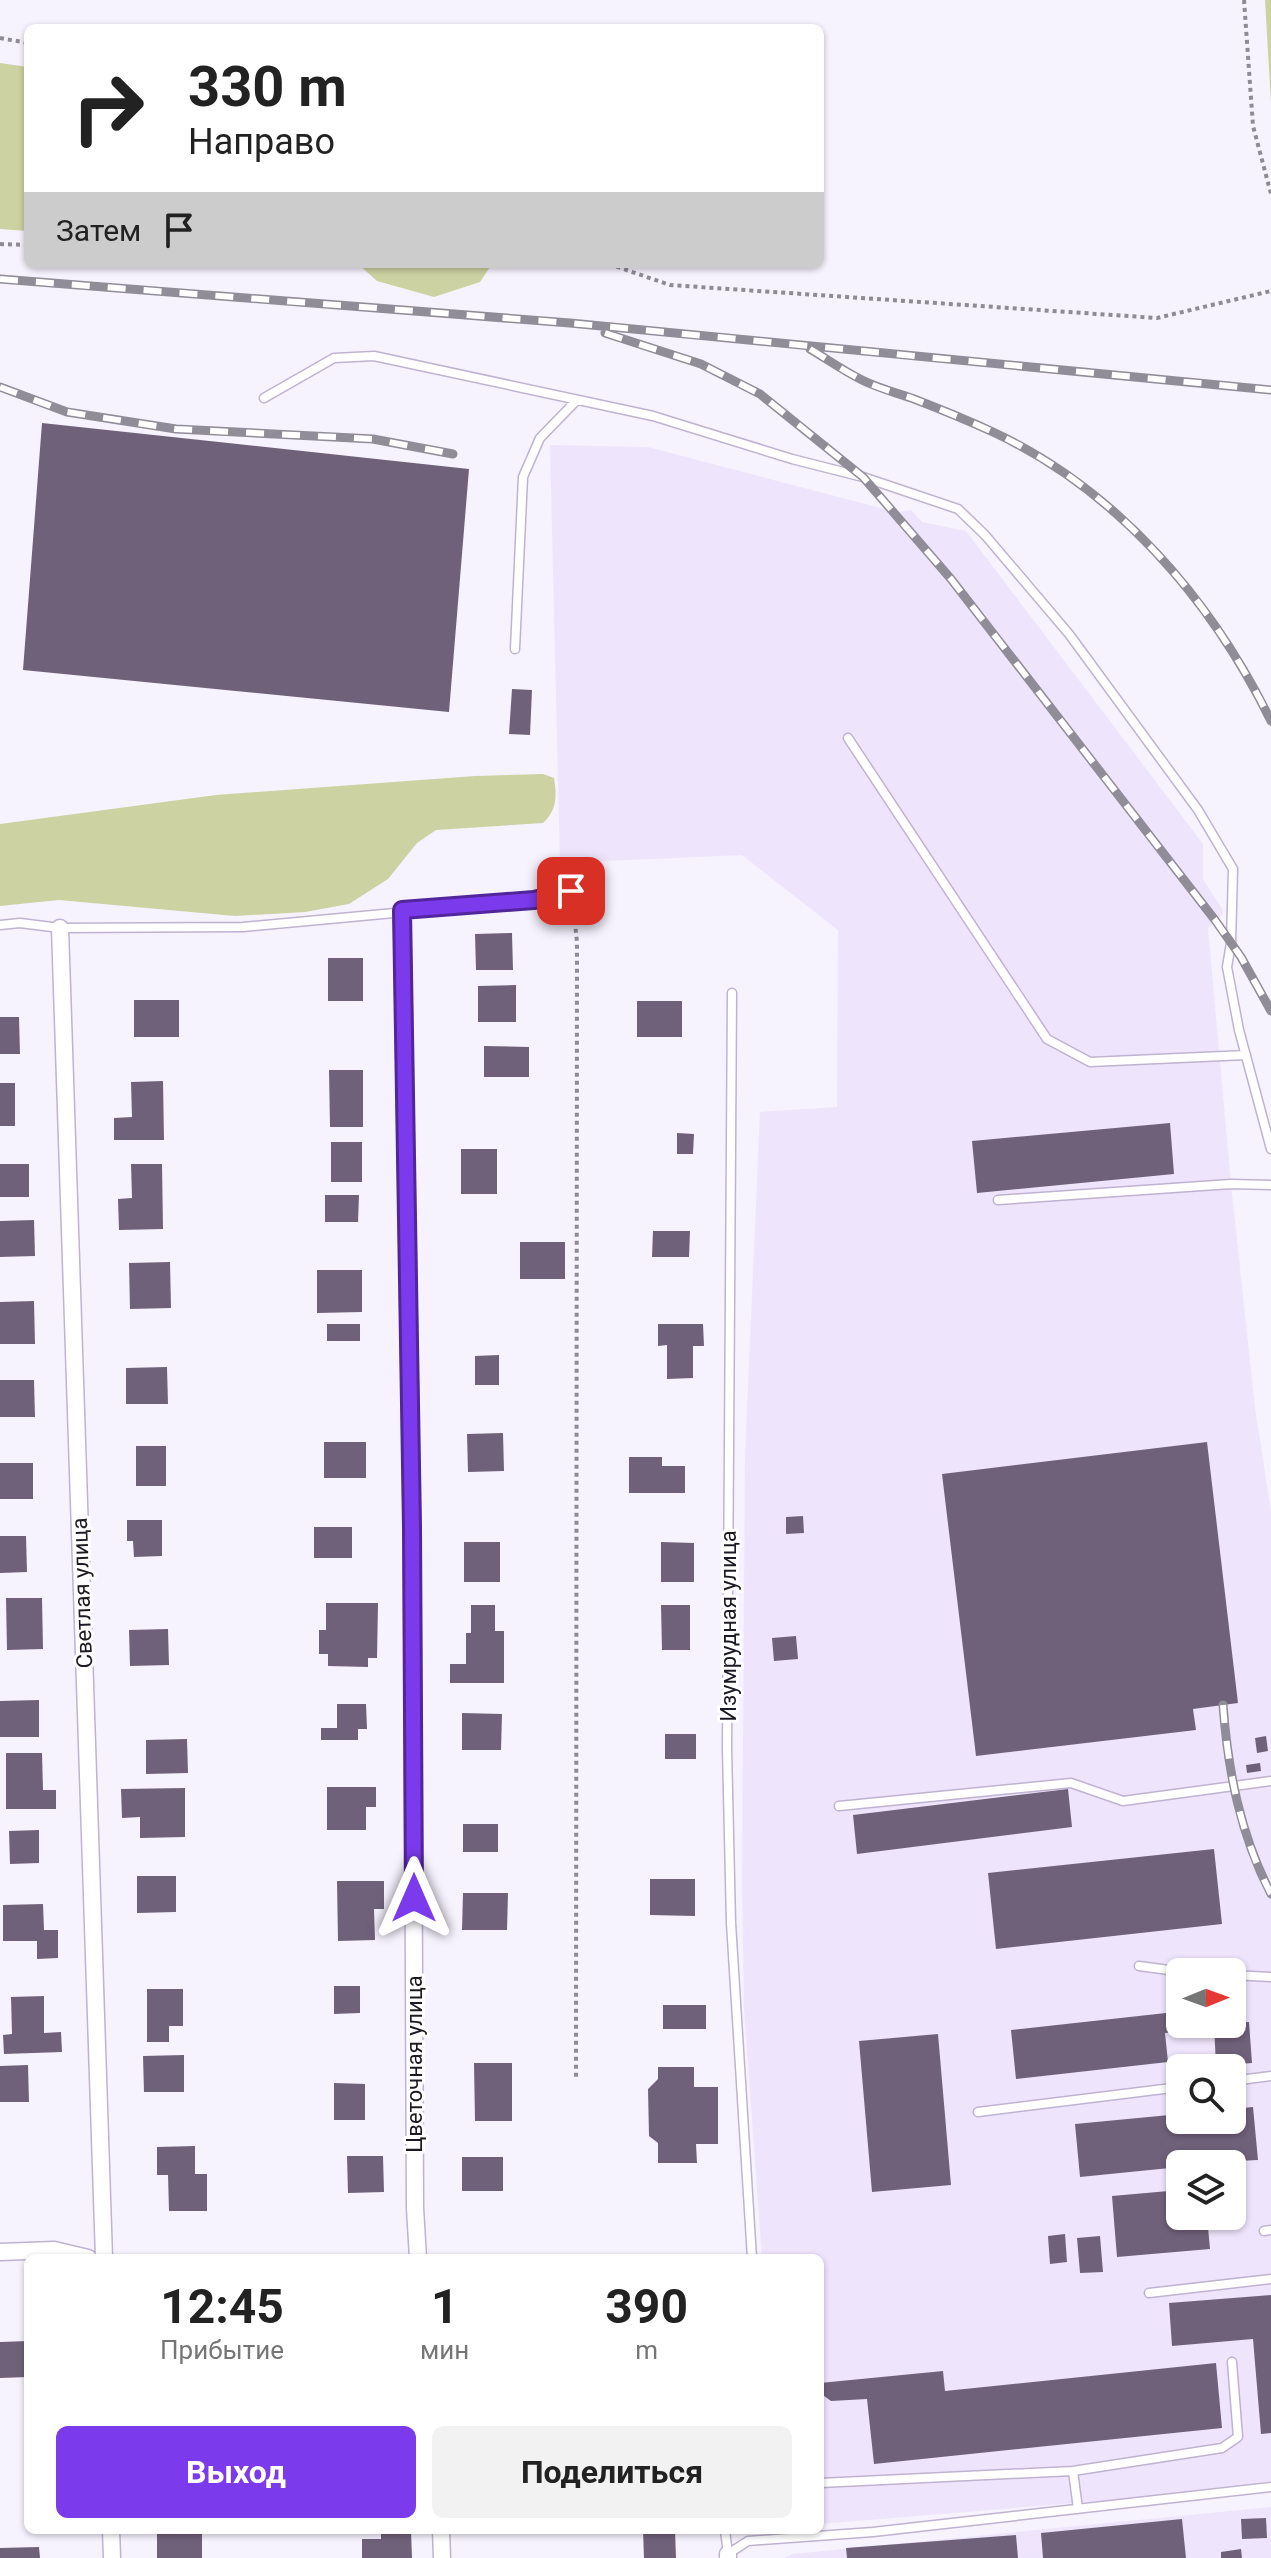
<!DOCTYPE html>
<html lang="ru">
<head>
<meta charset="utf-8">
<style>
  :root { --surface:#fff; --page:#f2f2f2; --text:#222; --muted:#767676; --accent:#7c3aed }
  body { margin:0; font-family:Roboto,sans-serif; background:var(--page); color:var(--text); height:100vh; display:flex; flex-direction:column; font-size:30px; white-space:nowrap }
  * { box-sizing:border-box; margin:0 }
  p { font-size:26px; color:var(--muted) }
  .icon { flex:none; width:44px; height:44px; fill:none; stroke:currentColor; stroke-width:2; stroke-linecap:round; stroke-linejoin:round }
  .map { position:relative; flex:1; overflow:hidden }
  .panel { position:absolute; left:24px; top:2254px; width:800px; height:280px; display:flex; flex-direction:column; background:var(--surface); border-radius:12px; box-shadow:0 2px 6px #0004 }
  .panel>* { flex:none }
  .guide { position:absolute; left:24px; top:24px; width:800px; height:244px; border-radius:12px; box-shadow:0 2px 6px #0004; background:#fff; color:var(--text); overflow:hidden }
  .needle { width:52px; rotate:89deg }
  .fabs { position:absolute; left:1166px; top:1958px; display:grid; gap:16px }
  .fabs a { display:grid; place-items:center; width:80px; height:80px; border-radius:12px; background:var(--surface); box-shadow:0 2px 6px #0004; font-size:40px }
  .pin { position:absolute; display:grid; place-items:center; width:68px; height:68px; color:#fff; margin:-34px; border-radius:16px; box-shadow:0 4px 12px #0006 }
  .me { position:absolute; width:88px; margin:-44px; rotate:0deg; stroke-linejoin:round; filter:drop-shadow(0 0 6px #0008) }
  .turn { display:flex; align-items:center; gap:28px; height:168px; padding:0 32px; font-size:36px }
  .turn .icon { width:104px; height:104px; stroke-width:2.5 }
  .turn b { display:block; font-size:56px; line-height:68px }
  .then { display:flex; align-items:center; height:76px; padding:0 32px; background:#0003; gap:16px; font-size:30px }
  .eta { display:flex; justify-content:space-evenly; align-items:center; height:136px; text-align:center }
  .eta b { font-size:48px; font-weight:700; line-height:56px }
  .primary-button { display:flex; gap:16px; margin-top:auto; padding:16px 32px }
  .primary-button a { flex:1; height:92px; border-radius:12px; background:var(--accent); color:#fff; font-size:32px; font-weight:700; line-height:92px; text-align:center }
  .primary-button a+a { background:var(--page); color:var(--text) }
  .map>svg:first-child { display:block }
</style>
</head>
<body>
<div class="map">
<svg width="1271" height="2558" viewBox="0 0 1271 2558">
  <rect width="100%" height="100%" fill="#f6f2fe"/>
  <path fill="#eee5fc" fill-rule="evenodd" d="M550 445 648 447 896 512 911 510 922 522 966 531 1203 844V879L1223 910 1222 915 1208 928 1231 1184 1255 1408 1271 1511V2481L1111 2500 820 2524V2258H762L744 2008 742 1884 745 1456 760 1112 837 1107 838 930 742 855 560 863ZM1180 1972H1232V2024H1180ZM1180 2068H1232V2120H1180ZM1180 2164H1232V2216H1180Z
    M1271 2507V2558H784L793 2554Z"/>
  <path fill="#cdd2a2" d="M1265 0H1271V103Z
    M0 63 28 67V231L0 229Z
    M358 264H492L480 282 434 297 377 281Z
    M543 774 554 778C557 796 557 810 543 823L436 830 417 843 388 879 349 904 305 912 235 916 59 900 0 906V824L216 795 475 776Z"/>
  <path fill="#70617a" d="M42 423 469 469 449 712 23 670Z
    M512 689 532 690 530 735 509 734Z
    M512 933 513 970H476L475 934Z
    M328 958H363V1001H328Z
    M516 985V1022H478V986Z
    M134 1000H179V1037H134Z
    M637 1001H682V1037H637Z
    M0 1017H19L20 1054H0Z
    M484 1046 529 1047V1077H484Z
    M329 1070H363V1127H330Z
    M163 1081 164 1140H114V1118L132 1117 131 1082Z
    M0 1083H15V1126H0Z
    M1170 1123 1174 1174 977 1193 972 1141Z
    M677 1133 694 1134 693 1154H677Z
    M331 1142H362V1182H331Z
    M461 1149H497V1194H461Z
    M0 1164H29V1197H0Z
    M131 1164H162L163 1229 119 1230 118 1199 132 1198Z
    M325 1195H359L358 1222H325Z
    M34 1220 35 1256 0 1257V1221Z
    M653 1231H690L689 1257H652Z
    M520 1242H565V1279H520Z
    M170 1262 171 1308 130 1309 129 1263Z
    M317 1270H362V1312L317 1313Z
    M34 1301 35 1344H0V1302Z
    M327 1324H360V1341H327Z
    M658 1324H703L704 1346H693V1378L667 1379V1345L658 1346Z
    M499 1355V1385H475V1356Z
    M167 1367 168 1404H126V1368Z
    M0 1380H34L35 1417H0Z
    M503 1433 504 1471 468 1472 467 1434Z
    M324 1442H366V1478H324Z
    M1207 1442 1238 1703 1193 1709 1196 1730 976 1756 942 1474Z
    M136 1446H166V1486H136Z
    M629 1457H662V1466H685V1493H629Z
    M0 1463H33V1499H0Z
    M803 1516 804 1533 786 1534V1517Z
    M127 1520H162V1556L134 1557 133 1541H127Z
    M314 1527H352V1558H314Z
    M0 1536H26L27 1572 0 1573Z
    M464 1542H500V1582H464Z
    M661 1542 694 1543V1582H661Z
    M6 1598H42L43 1649 7 1650Z
    M326 1603H378L377 1658H368V1667L328 1666V1654H319V1630H326Z
    M471 1605H495V1631H504V1683H450V1664H466V1633H471Z
    M661 1605H690V1650H662Z
    M168 1629 169 1665 130 1666 129 1630Z
    M796 1636 798 1659 774 1661 772 1638Z
    M39 1700V1737H0V1701Z
    M337 1704H366L367 1729H358V1740H321V1728H337Z
    M462 1713 502 1714 501 1750H462Z
    M665 1734H696V1759H665Z
    M1266 1736 1268 1751 1257 1753 1255 1738Z
    M187 1739 188 1773 146 1774V1740Z
    M6 1753H42L43 1790H56V1809H6Z
    M1260 1763 1261 1771 1247 1773 1246 1765Z
    M327 1787H376V1807H366V1830H327Z
    M185 1788V1837L140 1838V1817L122 1818 121 1789Z
    M1068 1789 1072 1827 857 1854 853 1815Z
    M463 1824H498V1852H463Z
    M39 1830V1863L10 1864 9 1831Z
    M1214 1849 1222 1924 996 1949 988 1873Z
    M137 1876H176V1912L137 1913Z
    M650 1879H695V1916L650 1915Z
    M337 1881H384V1909H374L375 1940 338 1941Z
    M463 1893H508L507 1930H462Z
    M43 1904 44 1930H58V1958L37 1959V1941H3V1905Z
    M334 1986H360V2013L334 2014Z
    M147 1989H183V2026H169V2042H147Z
    M44 1996V2033L61 2032 62 2052 4 2054 3 2035 12 2034 11 1997Z
    M663 2005H706V2029H663Z
    M1175 2012 1177 2032 1165 2033 1168 2062 1016 2079 1011 2030Z
    M1249 2022 1252 2063 1216 2066 1214 2024Z
    M938 2034 951 2185 872 2192 859 2041Z
    M184 2055V2092H144L143 2056Z
    M474 2063H512V2121H475Z
    M28 2065 29 2102H0V2066Z
    M658 2067H694V2087H718V2144H696L697 2163H658V2143L649 2136 648 2089 658 2079Z
    M334 2083 365 2084V2120H334Z
    M1253 2107 1258 2160 1180 2164V2167L1080 2177 1075 2124 1180 2114V2120H1232V2109Z
    M195 2146V2174H207V2211H169L168 2175H157V2147Z
    M347 2156H383L384 2192 348 2193Z
    M462 2157H503V2191H462Z
    M1180 2190V2216H1207L1210 2249 1117 2257 1112 2196Z
    M1065 2234 1067 2262 1050 2264 1048 2236Z
    M1100 2236 1103 2272 1080 2273 1077 2238Z
    M1271 2295V2433L1261 2434 1253 2339 1172 2346 1169 2303Z
    M28 2341V2377L0 2378V2342Z
    M1216 2363 1222 2428 874 2464 867 2399 831 2401 820 2393V2383L943 2371 945 2391Z
    M1266 2518 1267 2538 1242 2539 1241 2519Z
    M1182 2519 1186 2558H1043L1041 2533Z
    M157 2530H202V2558H157Z
    M381 2530H411L412 2558H362V2539H381Z
    M643 2530H675L676 2558H644Z
    M1016 2535 1018 2558H847L846 2548Z
    M39 2547 40 2558H0V2548Z
    M1241 2549 1242 2558H1221V2552Z"/>
  <g fill="none" stroke-linecap="round" stroke-linejoin="round">
    <defs>
      <path id="service" d="M264 398 334 358 374 356 653 416 792 459 863 477 958 509 985 535 1069 634 1198 810 1233 869 1231 943 1227 967 1239 1030 1271 1149
        M515 649 523 477 540 438 576 401
        M848 738 1047 1039 1090 1062 1246 1055
        M0 925 20 923 60 928 243 927 534 900 571 891
        M732 993 727 1748 731 1923 752 2258
        M998 1200 1231 1184 1271 1185
        M839 1806 1071 1783 1123 1801 1271 1781
        M1139 1966 1184 1972
        M1232 1975 1271 1977
        M1232 2081 1271 2076
        M978 2112 1180 2087
        M1264 2231 1271 2230
        M1149 2293 1271 2279
        M1073 2471 1078 2509
        M820 2483 1073 2471 1222 2448 1238 2437 1232 2362
        M725 2530 728 2554 748 2541 873 2532 1271 2487"/>
      <path id="minor" d="M402 910 412 1527 415 2208 418 2258
        M60 928 104 2258
        M0 2252 54 2250 88 2258
        M111 2530 112 2558
        M441 2530 442 2558
        M728 2554V2558"/>
    </defs>
    <use href="#service" stroke="#bfb3d1" stroke-width="11"/>
    <use href="#minor" stroke="#bfb3d1" stroke-width="19"/>
    <path stroke="#8e8a96" stroke-width="4" stroke-dasharray="4 4" stroke-linecap="butt" d="M1244 0 1253 126 1271 194
      M0 38 28 43
      M0 244 28 245
      M609 264 670 285 1157 318 1271 291
      M573 905 577 942 576 2078"/>
    <use href="#service" stroke="#fff" stroke-width="8"/>
    <use href="#minor" stroke="#fff" stroke-width="16"/>
    <defs>
      <path id="rail" d="M0 279 570 323 1271 390
        M605 333 701 364 760 394 863 477 951 579 1215 920 1241 957 1271 1011
        M810 349C827 359 844 371 862 380 878 388 897 393 914 399 940 409 967 420 993 432 1117 490 1211 599 1271 721
        M0 387 67 412 176 429 373 439 453 454
        M1223 1705C1228 1771 1240 1834 1271 1894"/>
    </defs>
    <use href="#rail" stroke="#908c98" stroke-width="9"/>
    <use href="#rail" stroke="#fff" stroke-width="6" stroke-dasharray="18" stroke-linecap="butt"/>
  </g>
  <g fill="none" stroke-linecap="round" stroke-linejoin="round">
    <defs>
      <path id="route" d="M414 1898 412 1527 402 910 534 900 571 891"/>
    </defs>
    <use href="#route" stroke="#51269a" stroke-width="20"/>
    <use href="#route" stroke="#7c3aed" stroke-width="14"/>
  </g>
  <g text-anchor="middle" dominant-baseline="central" stroke-width="6" stroke-linejoin="round" paint-order="stroke">
    <g font-size="22" fill="#1d1924" stroke="#fff">
      <text transform="translate(82 1593) rotate(-92)">Светлая улица</text>
      <text transform="translate(728 1626) rotate(-90)">Изумрудная улица</text>
      <text transform="translate(414 2064) rotate(-90)">Цветочная улица</text>
    </g>
  </g>
</svg>
<div class="fabs">
<a><svg class="needle" viewBox="-14 -14 28 28"><path d="M0-13l5 13h-10z" fill="#e53935"/><path d="M0 13l5-13h-10z" fill="#767676"/></svg></a>
<a><svg class="icon" aria-label="search" viewBox="0 0 24 24"><circle cx="10" cy="10" r="6"/><path d="M15 15l6 6"/></svg></a>
<a><svg class="icon" aria-label="layers" viewBox="0 0 24 24"><path d="M12 4l9 5-9 5-9-5zM3 14l9 5 9-5"/></svg></a>
</div>
<div class="pin" style="left:571px;top:891px;background:#d93025"><svg class="icon" aria-label="arrive" viewBox="0 0 24 24"><path d="M6 21V4h12l-3 4 3 4H6"/></svg></div>
<svg class="me" style="left:414px;top:1898px" viewBox="-20 -20 40 40"><path d="M0-17L14 15 0 8-14 15z" fill="#7c3aed" stroke="#fff" stroke-width="4"/></svg>
<div class="guide">
<div class="turn"><svg class="icon" aria-label="right" viewBox="0 0 24 24"><path d="M7 20v-9h11M14 6l5 5-5 5"/></svg><div><b>330 m</b>Направо</div></div>
<div class="then">Затем<svg class="icon" aria-label="arrive" viewBox="0 0 24 24"><path d="M6 21V4h12l-3 4 3 4H6"/></svg></div>
</div>
<section class="panel">
<div class="eta">
<div><b>12:45</b><p>Прибытие</p></div>
<div><b>1</b><p>мин</p></div>
<div><b>390</b><p>m</p></div>
</div>
<div class="primary-button"><a>Выход</a><a>Поделиться</a></div>
</section>
</div>
</body>
</html>
